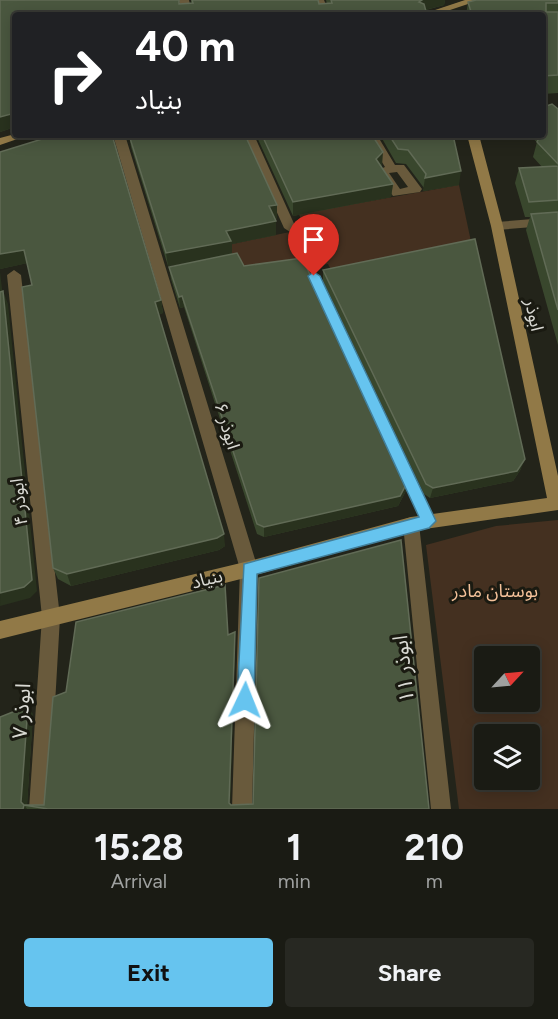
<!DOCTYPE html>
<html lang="en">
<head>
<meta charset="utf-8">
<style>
  :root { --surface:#1a1b14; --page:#272822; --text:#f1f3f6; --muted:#9fa1a0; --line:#383934; --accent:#66c4ef }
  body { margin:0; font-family:Figtree,"Noto Sans Arabic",sans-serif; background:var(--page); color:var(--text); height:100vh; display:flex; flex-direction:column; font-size:22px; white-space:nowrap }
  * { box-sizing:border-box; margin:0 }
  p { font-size:20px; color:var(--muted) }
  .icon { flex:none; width:33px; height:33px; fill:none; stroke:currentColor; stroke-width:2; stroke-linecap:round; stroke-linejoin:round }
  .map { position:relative; height:809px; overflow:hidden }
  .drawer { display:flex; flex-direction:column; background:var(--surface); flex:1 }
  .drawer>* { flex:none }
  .top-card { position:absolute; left:12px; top:12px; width:534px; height:126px; border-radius:6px; box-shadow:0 3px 15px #0003,0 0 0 2px var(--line); background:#202124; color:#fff; overflow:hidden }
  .needle { width:39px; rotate:64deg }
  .controls { position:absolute; left:474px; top:646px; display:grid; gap:12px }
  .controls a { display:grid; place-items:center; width:66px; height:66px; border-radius:6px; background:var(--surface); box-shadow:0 3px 15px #0003,0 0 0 2px var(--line); font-size:30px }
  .pin { position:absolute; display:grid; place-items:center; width:51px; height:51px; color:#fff; margin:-62px -26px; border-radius:50% 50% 50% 0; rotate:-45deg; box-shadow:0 0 6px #0007 }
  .pin .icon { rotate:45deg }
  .me { position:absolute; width:66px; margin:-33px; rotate:2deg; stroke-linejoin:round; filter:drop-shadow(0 0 4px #0008) }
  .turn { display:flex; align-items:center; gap:21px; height:126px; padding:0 24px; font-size:27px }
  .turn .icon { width:78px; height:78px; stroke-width:2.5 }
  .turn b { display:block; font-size:42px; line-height:51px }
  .eta { display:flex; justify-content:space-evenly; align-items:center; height:102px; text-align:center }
  .eta b { font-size:36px; font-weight:700; line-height:42px }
  .cta { display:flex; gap:12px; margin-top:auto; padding:12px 24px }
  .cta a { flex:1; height:69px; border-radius:6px; background:var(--accent); color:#111; font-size:24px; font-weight:700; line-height:69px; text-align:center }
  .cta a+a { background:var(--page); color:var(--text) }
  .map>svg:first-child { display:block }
</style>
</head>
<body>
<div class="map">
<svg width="558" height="809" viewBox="0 0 558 809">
  <rect width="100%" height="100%" fill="#23241a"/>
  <path fill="#443020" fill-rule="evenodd" d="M459 185 473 251 335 278 328 264 245 278 228 245 304 229 299 214Z
    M558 520V809H459L426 545 496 526ZM484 657H530V702H484ZM484 735H530V780H484Z"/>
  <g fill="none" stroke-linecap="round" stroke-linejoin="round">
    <path fill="#695a3c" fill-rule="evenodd" d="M311 274H314L318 276 402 456 401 458 398 460 395 458 394 456 310 276Z
      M405 466 408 467 409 470 434 521 432 524 429 525 426 524 424 521 401 470 402 467Z"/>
    <path fill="#695a3c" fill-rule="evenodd" d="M179 0H189L192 15H182Z
      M314 0H324L330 15H320Z
      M113 135H125L258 569 252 809H232L240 569Z
      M242 135H254L296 228 294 231 290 232 284 228Z
      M365 135H377L395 165H404L422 189 420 192 393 196 376 171 385 167ZM397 172 408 187 400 189 389 173Z
      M558 217V225L497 230 491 226 497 222Z
      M14 270 21 275 60 617 49 809H29L42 617 7 275Z
      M411 517 417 519 419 524 451 809H431L403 524 405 519Z"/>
    <path fill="#917947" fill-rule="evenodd" d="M465 0H480L435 15H420Z
      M15 134 29 135 0 145V138Z
      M467 135H479L503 226 558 476V510L411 531 249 577 0 639V621L249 561 411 517 547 498 491 226Z"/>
  </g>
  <path fill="#39472d" d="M0 0H179V4L191 3V0H318L319 4H327L326 0H445L444 5 426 10 427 15H15V127L0 132Z
    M558 0V93L543 94V15H466L468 2Z
    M543 107 558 109V345L526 230 530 217H525L515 183 519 168 542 167 533 157 537 142 528 135H543Z
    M129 135 277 218 275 219 276 221V235L232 244V254L244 266 409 479 407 489 398 506 264 537 257 534 184 307 180 308 171 279 169 267 206 259 168 266 131 147Z
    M256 135H372L382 166 381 167 393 184 391 197 293 216Z
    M380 135H453L459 185 423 191 424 188 406 164 396 163Z
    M0 152 161 300 163 313 159 314 225 546 219 550 71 586 58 579 53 568 32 285 27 263 0 269Z
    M323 270 521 469 513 481 430 498 424 494 323 281Z
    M235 632V641L230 804 231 805 429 809H0L33 714 27 805H44L229 635Z"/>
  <path fill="#29321e" d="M422 0H445L444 5 421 11 419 2Z
    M15 113V127L0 132V117Z
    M383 152 382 166 374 172 376 159Z
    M461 171 459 185 423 191 425 178Z
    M393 184 391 197 293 216V202Z
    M277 205V218L269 220V206Z
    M276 221V235L232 244V255L168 266 166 253 226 231Z
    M24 250 28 263 0 269V254Z
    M0 272 4 305 0 294Z
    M3 291 8 304 37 591 30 598 0 606Z
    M182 296 184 307 180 308 179 297Z
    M161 300 163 313 157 315 155 302Z
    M525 459 521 469 513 481 430 498 433 488Z
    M409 479 407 489 398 506 264 537V527Z
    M224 534 225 546 219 550 71 586 67 574Z
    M235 632V641L230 809 229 803Z
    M28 706 33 714 27 806 24 805 27 809H23L21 802Z"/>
  <path fill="#4a573f" stroke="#616b56" stroke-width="1.5" d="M0 0H179V4L193 3 192 0H318L319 4 332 3 331 0H422L419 2 424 4 427 15H15V113L0 117Z
    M476 0H558V3H546V12H558V75L543 76V15H472L468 2Z
    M552 104 558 109V164L537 142 541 135H543V133L545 129 543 128V107Z
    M55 135H112L161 300 155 302 224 534 217 538 67 574 53 568 22 287 32 285 24 250 0 254V152Z
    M129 135H245L277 205 269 206 276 221 226 231 231 241 166 253Z
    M262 135H372L383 152 376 159 393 184 293 202Z
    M389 135H453L461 171 425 178 426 174 408 150 398 149Z
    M558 166V200L529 202 519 168Z
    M558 212V310L531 214Z
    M475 239 525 459 517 471 433 488 426 484 323 270Z
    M237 253 244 266 302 258 409 479 400 496 264 527 257 524 182 296 179 297 169 267Z
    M3 291 32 580 24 587 0 593V292Z
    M401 540 429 809H48L24 805 23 809H0V717L28 706 21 802 24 805H44L53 697 66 692 76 622 225 585 228 635 235 632 229 803 231 805 253 804 259 578Z"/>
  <path fill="#66c4ef" stroke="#427f9b" stroke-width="1.5" d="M314 272 320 276 436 521 429 528 257 574 254 700 251 706 245 708 239 706 237 700 244 564 419 517 308 276Z"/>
  <g text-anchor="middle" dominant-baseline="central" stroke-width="6" stroke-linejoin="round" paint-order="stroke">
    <g font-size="18" fill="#d9d9d3" stroke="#1a1a11">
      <text transform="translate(534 315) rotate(78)">ابوذر</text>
      <text transform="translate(227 426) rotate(73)">ابوذر ۶</text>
      <text transform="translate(19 502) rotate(-96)">ابوذر ۴</text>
      <text transform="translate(207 579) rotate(-14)">بنیاد</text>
    </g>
    <g font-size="18" fill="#f5c29a" stroke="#1a1a11">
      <text x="495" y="591">بوستان مادر</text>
    </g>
    <g font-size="21" fill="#d9d9d3" stroke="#1a1a11">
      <text transform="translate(403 669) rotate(-96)">ابوذر ۱۱</text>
      <text transform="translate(21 711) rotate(-86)">ابوذر ۷</text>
    </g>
  </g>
</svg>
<div class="controls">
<a><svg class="needle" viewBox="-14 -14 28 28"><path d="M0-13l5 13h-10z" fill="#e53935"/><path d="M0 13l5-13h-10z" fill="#9fa1a0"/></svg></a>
<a><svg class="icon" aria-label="layers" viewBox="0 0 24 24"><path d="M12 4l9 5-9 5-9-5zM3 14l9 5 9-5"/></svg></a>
</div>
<div class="pin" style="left:314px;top:276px;background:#d93025"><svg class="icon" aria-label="arrive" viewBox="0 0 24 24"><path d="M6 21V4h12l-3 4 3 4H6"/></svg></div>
<svg class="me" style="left:245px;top:700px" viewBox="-20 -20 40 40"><path d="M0-17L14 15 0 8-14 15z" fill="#66c4ef" stroke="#fff" stroke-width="4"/></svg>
<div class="top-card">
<div class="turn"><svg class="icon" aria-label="right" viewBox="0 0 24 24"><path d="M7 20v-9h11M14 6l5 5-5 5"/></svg><div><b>40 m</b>بنیاد</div></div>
</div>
</div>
<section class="drawer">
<div class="eta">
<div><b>15:28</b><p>Arrival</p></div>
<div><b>1</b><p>min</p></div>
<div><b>210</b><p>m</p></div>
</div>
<div class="cta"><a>Exit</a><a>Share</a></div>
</section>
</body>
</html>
